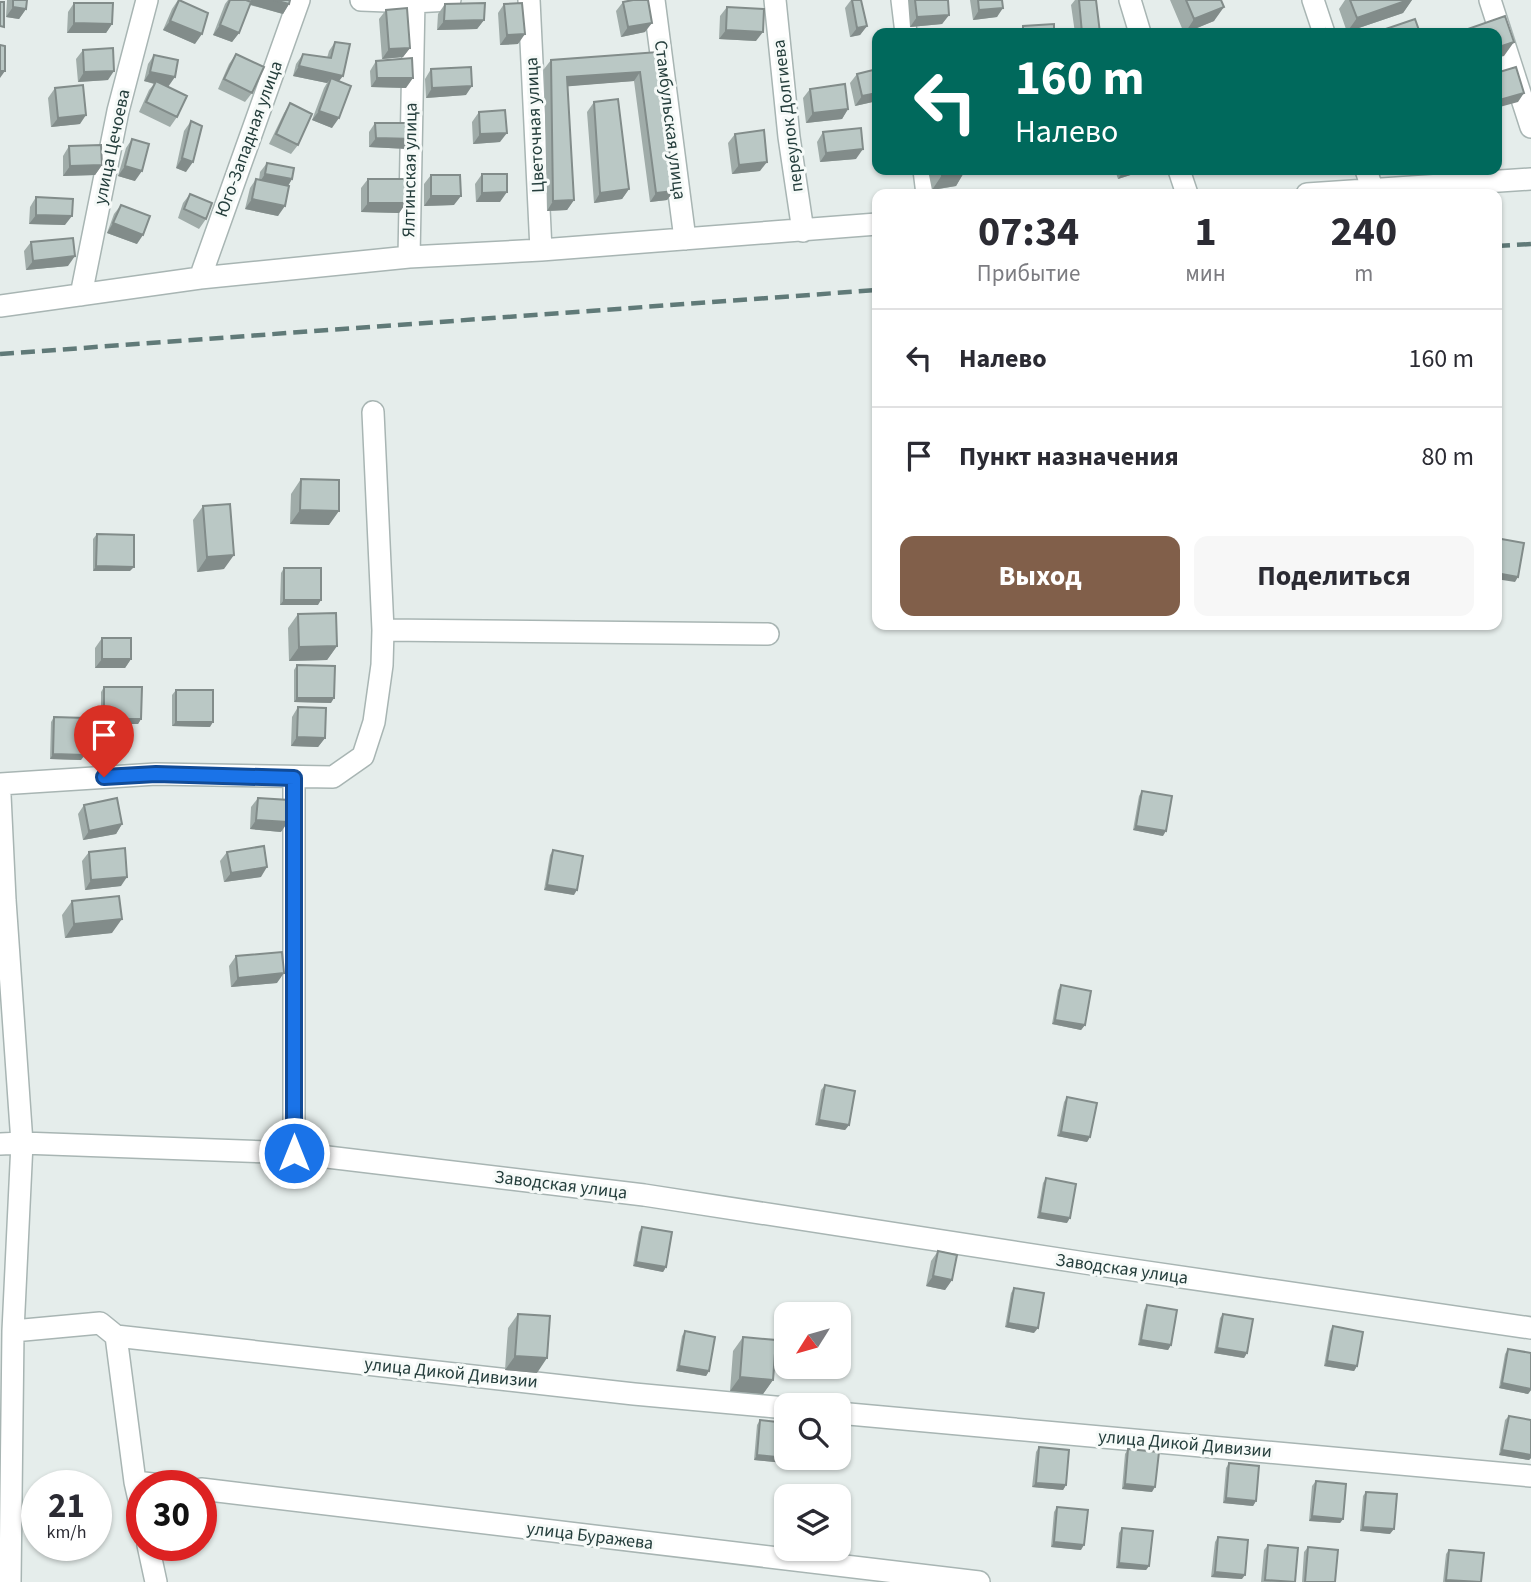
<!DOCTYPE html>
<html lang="ru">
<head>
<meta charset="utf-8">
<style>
  :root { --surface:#fff; --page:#f7f7f7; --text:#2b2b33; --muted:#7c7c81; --line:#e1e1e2; --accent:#815f4a }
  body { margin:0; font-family:"Source Sans 3",sans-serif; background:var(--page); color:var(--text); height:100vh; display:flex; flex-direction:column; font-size:26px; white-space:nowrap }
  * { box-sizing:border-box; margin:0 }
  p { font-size:23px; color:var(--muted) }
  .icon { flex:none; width:38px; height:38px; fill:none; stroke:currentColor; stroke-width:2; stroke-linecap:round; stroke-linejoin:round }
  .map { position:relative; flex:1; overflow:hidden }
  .details { position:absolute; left:872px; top:189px; width:630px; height:441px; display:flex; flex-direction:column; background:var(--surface); border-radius:14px; box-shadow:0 2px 5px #0004 }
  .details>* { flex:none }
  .guide { position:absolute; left:872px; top:28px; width:630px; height:147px; border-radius:14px; box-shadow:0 2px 5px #0004; background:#00695c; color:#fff; overflow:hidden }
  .needle { width:46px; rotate:233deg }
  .tools { position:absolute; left:774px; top:1302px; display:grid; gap:14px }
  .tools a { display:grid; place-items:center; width:77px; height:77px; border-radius:14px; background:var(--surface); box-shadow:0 2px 5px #0004; font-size:35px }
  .speed { position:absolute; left:21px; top:1470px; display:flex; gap:14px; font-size:35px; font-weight:700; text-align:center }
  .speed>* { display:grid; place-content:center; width:91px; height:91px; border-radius:50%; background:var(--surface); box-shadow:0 2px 5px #0004; line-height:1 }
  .speed small { font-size:18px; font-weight:400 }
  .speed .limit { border:10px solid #d22; background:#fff; color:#111 }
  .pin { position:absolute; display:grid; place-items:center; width:60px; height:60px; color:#fff; margin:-72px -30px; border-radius:50% 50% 50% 0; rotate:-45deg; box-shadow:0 0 7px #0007 }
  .pin .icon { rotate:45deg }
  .me { position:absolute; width:77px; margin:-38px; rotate:0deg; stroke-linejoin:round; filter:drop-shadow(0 0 5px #0008) }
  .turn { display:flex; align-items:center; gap:24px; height:147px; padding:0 28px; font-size:32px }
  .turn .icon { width:91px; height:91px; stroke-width:2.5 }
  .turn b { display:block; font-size:49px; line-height:60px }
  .eta { display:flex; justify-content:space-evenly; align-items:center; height:119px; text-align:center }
  .eta b { font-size:42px; font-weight:700; line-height:49px }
  .button { display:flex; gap:14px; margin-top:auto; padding:14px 28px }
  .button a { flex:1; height:80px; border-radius:14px; background:var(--accent); color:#fff; font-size:28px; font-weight:700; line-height:80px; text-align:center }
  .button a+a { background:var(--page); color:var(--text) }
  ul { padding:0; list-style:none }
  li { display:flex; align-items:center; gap:21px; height:98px; padding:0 28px; border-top:2px solid var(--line) }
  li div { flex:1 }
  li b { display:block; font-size:26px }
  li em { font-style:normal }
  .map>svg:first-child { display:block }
</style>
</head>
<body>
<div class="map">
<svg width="1531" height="1582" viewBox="0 0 1531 1582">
  <rect width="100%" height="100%" fill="#e5edeb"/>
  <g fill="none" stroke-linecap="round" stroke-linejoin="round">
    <defs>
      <path id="minor" d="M361 0 413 2 450 0
        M529 0 541 250
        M654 0 685 239
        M775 0 789 137 803 231
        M902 0 906 33
        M1130 0 1140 33
        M1313 0 1324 33
        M1490 0 1531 127
        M924 170 927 194
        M1179 170 1187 194
        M1366 170 1373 191
        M1307 194 1531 179
        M409 257 414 0
        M200 278 299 0
        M81 295 118 111 147 0
        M0 306 200 278 409 257 541 250 877 224
        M383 630 768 634
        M0 784 156 774 333 777 363 756 374 722 382 665 383 630 373 412
        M0 795 5 900 22 1143 0 1144
        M294 1153V778
        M13 1331 100 1323 116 1336 135 1482 142 1513
        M116 1336 634 1394 786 1408
        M838 1413 1531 1476
        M135 1482 170 1486
        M201 1489 979 1582
        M148 1545 156 1582
        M10 1582 13 1331 22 1143 294 1153 644 1195 1085 1263 1531 1328"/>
    </defs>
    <use href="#minor" stroke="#a8b5b3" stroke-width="24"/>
    <use href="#minor" stroke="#fff" stroke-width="21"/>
    <path stroke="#607a78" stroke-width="4.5" stroke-dasharray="14 7" stroke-linecap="butt" d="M1496 246 1531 244
      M0 354 877 290"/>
  </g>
  <path fill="#a0aca9" d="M7 0H27L26 9 19 19 6 17Z
    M178 0 195 44 163 30 172 9Z
    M228 0H246L249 1V0H290L289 4 283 14 250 5 239 33 232 42 213 35 225 4Z
    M851 0H861L867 26 860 35 850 37 845 8Z
    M908 0H948L949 15 942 24 910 27Z
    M970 0H1002L997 17 973 20Z
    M1075 0H1096L1100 33H1075L1071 5Z
    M1170 0H1221L1214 21 1184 33Z
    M1345 0H1412L1403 13 1347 32 1339 9Z
    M623 2 645 32 621 37 616 11Z
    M74 3 112 24 106 33H67L68 12Z
    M445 4 484 20 477 29 437 30 438 14Z
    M504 4 518 44 500 45 498 13Z
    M727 7 756 41 719 39 720 16Z
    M386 10 410 48 403 57 382 59 379 19Z
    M335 42 339 81 332 128 312 120 324 88 327 83 293 76 296 64 303 54 327 58 329 51Z
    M83 50 108 80 78 82 76 59Z
    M658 52 674 191 667 200 650 202 634 81 567 86 574 200 567 210 547 211 544 69 551 60Z
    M236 54 252 93 245 102 218 89 229 64Z
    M154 55 168 87 177 117 170 127 139 112 149 90 154 84 144 81 148 64Z
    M376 61 406 88 371 87 370 71Z
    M431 69 466 95 426 98 425 79Z
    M857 74 877 101 855 106 850 83Z
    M55 88 80 124 51 127 48 98Z
    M810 89 848 109 842 119 806 123 803 98Z
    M594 102 629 189 622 199 594 203 587 112Z
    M290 103 298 145 291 154 269 144 284 113Z
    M479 112 500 142 473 144 472 122Z
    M191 121 186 172 176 168 184 131Z
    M375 123 414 139 408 149 369 147V132Z
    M823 132 856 159 820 162 817 142Z
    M735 134 760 171 732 174 728 143Z
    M132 139 135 181 118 176 126 148Z
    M69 146 102 165 95 175 63 176V156Z
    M267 163 292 179 288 186 278 216 245 209 250 188 256 179 259 180 260 172Z
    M928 170H965L956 186 932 190Z
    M1115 170H1146L1118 179Z
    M482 174 500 202H476L475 184Z
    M431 175 454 205 424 206V184Z
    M368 179 406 203 399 213 361 212V188Z
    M190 194 206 219 199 229 178 218 183 203Z
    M36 197 65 225 29 224 30 207Z
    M121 205 137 244 107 233 114 214Z
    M31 242 68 266 26 270 24 251Z
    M301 479 329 525 290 524 291 494Z
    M203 506 224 569 197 572 193 520Z
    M97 534 130 571H93V539Z
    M284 568 318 605H280L281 573Z
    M298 614 337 646 327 660 289 661 288 628Z
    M102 638 131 659 125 668H95V648Z
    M297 665 331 703 294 702V670Z
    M104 687 141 719 138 724H101V692Z
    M176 690 210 727 172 726V695Z
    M298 707 325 738 318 747 291 746 292 717Z
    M54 717 81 760 50 759 51 722Z
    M1142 791 1163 836 1133 830 1139 796Z
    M258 798 281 832 250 829 251 807Z
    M84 805 122 824 116 834 83 840 78 814Z
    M553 850 574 895 544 890 550 855Z
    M89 852 121 886 85 890 82 861Z
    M227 852 261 877 224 882 220 861Z
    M72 901 112 933 65 938 62 915Z
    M236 956 277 983 231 987 229 966Z
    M1061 985 1085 1025 1081 1030 1052 1024 1058 990Z
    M825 1085 849 1125 845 1130 815 1125 821 1090Z
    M1067 1097 1090 1137 1087 1142 1057 1136 1064 1102Z
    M1046 1178 1067 1223 1037 1218 1043 1183Z
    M642 1227 666 1267 663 1272 633 1266 639 1232Z
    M938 1251 952 1280 945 1290 926 1286 931 1261Z
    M1014 1288 1034 1333 1005 1327 1011 1293Z
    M1147 1305 1171 1345 1168 1350 1138 1345 1144 1310Z
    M518 1314 537 1373 505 1370 508 1328Z
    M1223 1314 1247 1353 1244 1358 1214 1353 1220 1318Z
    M1333 1326 1357 1366 1354 1371 1324 1366 1330 1331Z
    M685 1331 709 1371 706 1376 676 1371 682 1336Z
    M743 1337 773 1380 763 1394 730 1391 733 1351Z
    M1508 1349 1531 1353V1390L1528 1394 1499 1388 1505 1354Z
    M1509 1416 1531 1420V1458L1529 1460 1499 1455 1505 1420Z
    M760 1420 787 1458 784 1463 754 1460 757 1425Z
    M1039 1447 1066 1485 1063 1490 1032 1487 1036 1452Z
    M1128 1449 1152 1492 1122 1489 1125 1454Z
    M1229 1463 1256 1501 1253 1506 1223 1503 1226 1468Z
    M1316 1481 1343 1519 1340 1523 1309 1521 1312 1486Z
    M1366 1492 1390 1534 1360 1531 1363 1496Z
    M1057 1507 1081 1550 1051 1547 1054 1512Z
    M1122 1528 1149 1566 1146 1570 1116 1568 1119 1533Z
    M1218 1537 1242 1579 1211 1577 1215 1542Z
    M1268 1545 1295 1582H1261L1264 1550Z
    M1308 1547 1335 1582H1302L1304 1552Z
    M1449 1550 1481 1582H1443L1446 1554Z"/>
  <path fill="#828c8a" d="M251 0H274L289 4 283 14 248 4Z
    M1408 0H1412L1403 13 1347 32 1357 18Z
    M13 7 26 9 19 19 6 17Z
    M1224 7 1214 21 1185 33 1194 19Z
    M1003 8 997 17 973 20 979 10Z
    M949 15 942 24 910 27 917 17Z
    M484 20 477 29 437 30 444 21Z
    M170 21 202 34 195 44 163 30Z
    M74 23 112 24 106 33H67Z
    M652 23 645 32 621 37 628 27Z
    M220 25 239 33 232 42 213 35Z
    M867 26 860 35 850 37 857 28Z
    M726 30 763 32 756 41 719 39Z
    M525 34 518 44 500 45 507 35Z
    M1514 42 1504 56 1496 58V48Z
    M410 48 403 57 382 59 389 49Z
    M299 66 343 76 336 85 331 78 327 83 293 76Z
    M0 71H5L0 78Z
    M114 71 108 80 78 82 84 72Z
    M150 72 175 77 168 87 144 81Z
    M640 72 634 81 560 87 567 77Z
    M377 78H413L406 88 371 87Z
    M472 86 466 95 426 98 432 88Z
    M877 93V101L855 106 862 96Z
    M1524 93 1518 102 1496 108V101Z
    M848 109 842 119 806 123 813 113Z
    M319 111 339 118 332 128 312 120Z
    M86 115 80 124 51 127 58 118Z
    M507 133 500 142 473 144 480 134Z
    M376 138 414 139 408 149 369 147Z
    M863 149 856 159 820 162 826 153Z
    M182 158 193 162 186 172 176 168Z
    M767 162 760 171 732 174 739 165Z
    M102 165 95 175 63 176 70 166Z
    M125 166 142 171 135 181 118 176Z
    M1124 170H1146L1118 179Z
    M965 171 956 186 932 190 942 175Z
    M265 174 292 179 286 189 259 183Z
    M629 189 622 199 594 203 600 193Z
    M674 191 667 200 650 202 656 193Z
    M507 192 500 202H476L482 193Z
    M431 196H461L454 205 424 206Z
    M252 199 285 206 278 216 245 209Z
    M574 200 567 210 547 211 553 201Z
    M368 203H406L399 213 361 212Z
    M36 215 72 216 65 225 29 224Z
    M113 223 143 235 137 244 107 233Z
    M75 256 68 266 26 270 33 261Z
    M300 510 339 511 329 525 290 524Z
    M234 555 224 569 197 572 207 557Z
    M96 566 134 567 130 571H93Z
    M1496 573 1518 577 1515 582 1496 579Z
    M284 600H321L318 605H280Z
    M337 646 327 660 289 661 299 647Z
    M102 659H131L125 668H95Z
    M297 698H334L331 703 294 702Z
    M104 719H141L138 724H101Z
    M176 722H213L210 727 172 726Z
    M297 737 325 738 318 747 291 746Z
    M53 754 85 755 81 760 50 759Z
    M256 820 288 822 281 832 250 829Z
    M122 824 116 834 83 840 89 831Z
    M1136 826 1166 831 1163 836 1133 830Z
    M267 867 261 877 224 882 231 873Z
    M127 877 121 886 85 890 91 880Z
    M547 885 577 890 574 895 544 890Z
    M122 919 112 933 65 938 74 924Z
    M284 973 277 983 231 987 238 978Z
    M1055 1020 1085 1025 1081 1030 1052 1024Z
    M819 1120 849 1125 845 1130 815 1125Z
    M1061 1132 1090 1137 1087 1142 1057 1136Z
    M1040 1213 1070 1218 1067 1223 1037 1218Z
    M636 1262 666 1267 663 1272 633 1266Z
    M933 1276 952 1280 945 1290 926 1286Z
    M1008 1323 1038 1328 1034 1333 1005 1327Z
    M1141 1340 1171 1345 1168 1350 1138 1345Z
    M1217 1348 1247 1353 1244 1358 1214 1353Z
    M515 1356 547 1358 537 1373 505 1370Z
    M1327 1361 1357 1366 1354 1371 1324 1366Z
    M679 1366 709 1371 706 1376 676 1371Z
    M740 1377 773 1380 763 1394 730 1391Z
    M1502 1383 1531 1389V1390L1528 1394 1499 1388Z
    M1502 1450 1531 1455V1458L1529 1460 1499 1455Z
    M757 1455 787 1458 784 1463 754 1460Z
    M1036 1483 1066 1485 1063 1490 1032 1487Z
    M1125 1484 1155 1487 1152 1492 1122 1489Z
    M1226 1498 1256 1501 1253 1506 1223 1503Z
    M1312 1516 1343 1519 1340 1523 1309 1521Z
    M1363 1527 1394 1529 1390 1534 1360 1531Z
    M1054 1542 1084 1545 1081 1550 1051 1547Z
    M1119 1563 1149 1566 1146 1570 1116 1568Z
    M1215 1572 1245 1575 1242 1579 1211 1577Z
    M1446 1580 1472 1582H1445Z"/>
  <path fill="#bac8c5" stroke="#828c8a" stroke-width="2" d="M13 0H27L26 9 13 7Z
    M179 0 208 13 202 34 170 21Z
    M230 0H246L251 2 239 33 220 25Z
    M274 0H290L289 4Z
    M633 0H648L652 23 628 27 623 2Z
    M852 0H861L867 26 857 28Z
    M915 0H948L949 15 917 17Z
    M978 0H1002L1003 8 979 10Z
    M1079 0H1096L1100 33H1082Z
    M1186 0H1221L1224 7 1194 19Z
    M1350 0H1408L1357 18Z
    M0 2H4V27L0 26Z
    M74 3H113L112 24 74 23Z
    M485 3 484 20 444 21 445 4Z
    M522 3 525 34 507 35 504 4Z
    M727 7 764 9 763 32 726 30Z
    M407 8 410 48 389 49 386 10Z
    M1505 16 1514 42 1496 48V33H1463L1462 31Z
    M1415 19 1420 33H1374Z
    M1054 24V33H1023V26Z
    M1325 29 1326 33H1314Z
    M335 42 350 44 343 76 299 66 303 54 331 58Z
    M0 45 5 46V71H0Z
    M113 48 114 71 84 72 83 50Z
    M658 52 674 191 656 193 640 72 567 77 574 200 553 201 551 60Z
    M236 54 264 67 252 93 224 79Z
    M154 55 178 60 175 77 150 72Z
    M412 58 413 78H377L376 61Z
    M471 67 472 86 432 88 431 69Z
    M1516 67 1524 93 1496 101V73Z
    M877 69V93L862 96 857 74Z
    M331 78 351 86 339 118 319 111Z
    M156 81 187 96 177 117 146 102Z
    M845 84 848 109 813 113 810 89Z
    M83 85 86 115 58 118 55 88Z
    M618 99 629 189 600 193 594 102Z
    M290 103 312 114 298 145 276 134Z
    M505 110 507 133 480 134 479 112Z
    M191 121 202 126 193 162 182 158Z
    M375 123H413L414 139 376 138Z
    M861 128 863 149 826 153 823 132Z
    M764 130 767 162 739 165 735 134Z
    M132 139 149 144 142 171 125 166Z
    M101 145 102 165 70 166 69 146Z
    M267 163 294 168 292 179 265 174Z
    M941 170H965V171L942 175Z
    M482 174H507V192L482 193Z
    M431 175H460L461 196H431Z
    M256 179 289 186 285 206 252 199Z
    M368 179H406V203H368Z
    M190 194 212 203 206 219 184 209Z
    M36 197 73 199 72 216 36 215Z
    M121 205 150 216 143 235 113 223Z
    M73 238 75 256 33 261 31 242Z
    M301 479 339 480V511L300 510Z
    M230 504 234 555 207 557 203 506Z
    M97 534 134 535V567L96 566Z
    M1496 538 1524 543 1518 577 1496 573Z
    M284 568H321V600H284Z
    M336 613 337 646 299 647 298 614Z
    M102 638H131V659H102Z
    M297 665 335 666 334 698H297Z
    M104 687H142L141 719H104Z
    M176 690H213V722H176Z
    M298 707 326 708 325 738 297 737Z
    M54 717 86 718 85 755 53 754Z
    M1142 791 1172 796 1166 831 1136 826Z
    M117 798 122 824 89 831 84 805Z
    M258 798 289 800 288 822 256 820Z
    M264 846 267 867 231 873 227 852Z
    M125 848 127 877 91 880 89 852Z
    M553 850 583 856 577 890 547 885Z
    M119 896 122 919 74 924 72 901Z
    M282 952 284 973 238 978 236 956Z
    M1061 985 1091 991 1085 1025 1055 1020Z
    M825 1085 855 1091 849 1125 819 1120Z
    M1067 1097 1097 1103 1090 1137 1061 1132Z
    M1046 1178 1076 1184 1070 1218 1040 1213Z
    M642 1227 672 1232 666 1267 636 1262Z
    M938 1251 957 1255 952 1280 933 1276Z
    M1014 1288 1044 1293 1038 1328 1008 1323Z
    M1147 1305 1177 1310 1171 1345 1141 1340Z
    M518 1314 550 1316 547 1358 515 1356Z
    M1223 1314 1253 1319 1247 1353 1217 1348Z
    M1333 1326 1363 1332 1357 1366 1327 1361Z
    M685 1331 715 1337 709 1371 679 1366Z
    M743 1337 776 1340 773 1380 740 1377Z
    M1508 1349 1531 1353V1389L1502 1383Z
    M1509 1416 1531 1420V1455L1502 1450Z
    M760 1420 786 1423V1458L757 1455Z
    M1039 1447 1069 1450 1066 1485 1036 1483Z
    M1128 1449 1159 1452 1155 1487 1125 1484Z
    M1229 1463 1259 1466 1256 1501 1226 1498Z
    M1316 1481 1346 1484 1343 1519 1312 1516Z
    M1366 1492 1397 1494 1394 1529 1363 1527Z
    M1057 1507 1088 1510 1084 1545 1054 1542Z
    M1122 1528 1153 1531 1149 1566 1119 1563Z
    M1218 1537 1248 1540 1245 1575 1215 1572Z
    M1268 1545 1298 1548 1295 1582 1265 1580Z
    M1308 1547 1338 1550 1335 1582H1305Z
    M1449 1550 1484 1553 1481 1582 1446 1580Z"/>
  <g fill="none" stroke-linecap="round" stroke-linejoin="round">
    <defs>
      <path id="route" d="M104 777 156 774 294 778V1153"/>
    </defs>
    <use href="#route" stroke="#114b97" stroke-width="18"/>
    <use href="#route" stroke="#1a73e8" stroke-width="12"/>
  </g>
  <g text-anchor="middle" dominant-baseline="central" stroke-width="6" stroke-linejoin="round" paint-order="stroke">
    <g font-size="18" fill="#253e3c" stroke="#f6faf8">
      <text transform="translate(788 116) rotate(-97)">переулок Долгиева</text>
      <text transform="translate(670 120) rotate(83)">Стамбульская улица</text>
      <text transform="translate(535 125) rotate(-93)">Цветочная улица</text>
      <text transform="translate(249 139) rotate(-70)">Юго-Западная улица</text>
      <text transform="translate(112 147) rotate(-78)">улица Цечоева</text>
      <text transform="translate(410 170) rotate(-89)">Ялтинская улица</text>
      <text transform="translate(561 1185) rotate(7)">Заводская улица</text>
      <text transform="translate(1122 1269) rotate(8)">Заводская улица</text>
      <text transform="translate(451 1373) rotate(6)">улица Дикой Дивизии</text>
      <text transform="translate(1185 1444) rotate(5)">улица Дикой Дивизии</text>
      <text transform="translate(590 1536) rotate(7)">улица Буражева</text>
    </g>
  </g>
</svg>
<div class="tools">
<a><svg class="needle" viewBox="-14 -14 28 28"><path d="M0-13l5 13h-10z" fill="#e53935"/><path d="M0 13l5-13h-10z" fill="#7c7c81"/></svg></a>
<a><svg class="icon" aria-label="search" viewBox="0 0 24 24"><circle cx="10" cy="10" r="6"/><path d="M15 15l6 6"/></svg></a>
<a><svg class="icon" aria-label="layers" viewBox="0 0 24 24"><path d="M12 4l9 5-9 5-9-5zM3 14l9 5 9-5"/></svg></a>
</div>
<div class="speed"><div>21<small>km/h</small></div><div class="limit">30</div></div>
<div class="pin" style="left:104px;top:777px;background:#d93025"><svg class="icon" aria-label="arrive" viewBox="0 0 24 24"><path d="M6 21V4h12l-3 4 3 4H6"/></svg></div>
<svg class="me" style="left:294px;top:1153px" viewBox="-20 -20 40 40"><circle r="17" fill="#1a73e8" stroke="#fff" stroke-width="3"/><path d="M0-11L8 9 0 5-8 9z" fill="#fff"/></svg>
<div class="guide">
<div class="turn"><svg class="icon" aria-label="left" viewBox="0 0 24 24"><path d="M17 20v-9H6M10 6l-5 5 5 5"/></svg><div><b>160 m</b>Налево</div></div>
</div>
<section class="details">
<div class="eta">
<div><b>07:34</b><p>Прибытие</p></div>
<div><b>1</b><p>мин</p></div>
<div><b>240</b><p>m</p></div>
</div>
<ul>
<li><svg class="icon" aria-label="left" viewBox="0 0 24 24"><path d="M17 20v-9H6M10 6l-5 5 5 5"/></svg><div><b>Налево</b></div><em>160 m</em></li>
<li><svg class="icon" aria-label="arrive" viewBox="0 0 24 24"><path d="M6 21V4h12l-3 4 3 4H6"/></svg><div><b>Пункт назначения</b></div><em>80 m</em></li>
</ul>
<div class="button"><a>Выход</a><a>Поделиться</a></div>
</section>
</div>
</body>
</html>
